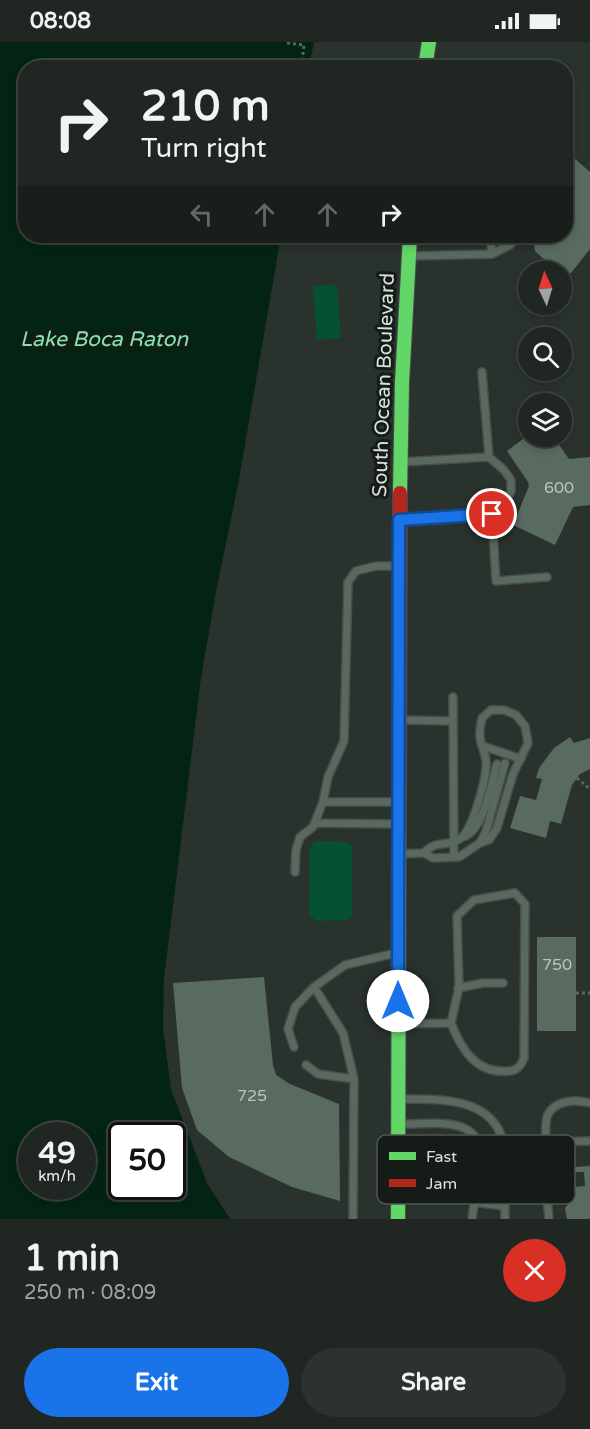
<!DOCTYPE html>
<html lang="en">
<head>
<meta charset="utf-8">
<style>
  :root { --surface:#202622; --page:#2d322f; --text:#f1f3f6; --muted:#a2a5a5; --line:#3d4340; --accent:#1a73e8 }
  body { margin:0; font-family:"Varela Round",sans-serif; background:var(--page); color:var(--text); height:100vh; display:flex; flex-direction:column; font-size:22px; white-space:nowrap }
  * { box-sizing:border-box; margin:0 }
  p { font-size:20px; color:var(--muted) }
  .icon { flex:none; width:33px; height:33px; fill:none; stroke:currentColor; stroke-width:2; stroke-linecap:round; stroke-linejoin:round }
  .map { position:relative; height:1177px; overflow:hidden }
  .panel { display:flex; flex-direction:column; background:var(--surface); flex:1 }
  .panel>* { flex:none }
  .hud { position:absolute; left:18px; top:18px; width:555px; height:183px; border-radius:24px; box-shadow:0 3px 9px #0003,0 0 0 2px var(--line); background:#202622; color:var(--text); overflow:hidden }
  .needle { width:39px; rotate:356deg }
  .tools { position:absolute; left:518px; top:219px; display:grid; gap:12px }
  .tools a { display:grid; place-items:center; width:54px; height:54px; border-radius:50%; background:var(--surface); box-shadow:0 3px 9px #0003,0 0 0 2px var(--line); font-size:30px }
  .speed { position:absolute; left:18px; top:1080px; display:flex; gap:12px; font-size:30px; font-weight:700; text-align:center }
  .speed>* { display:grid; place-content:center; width:78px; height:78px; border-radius:50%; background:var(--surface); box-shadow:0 3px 9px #0003,0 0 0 2px var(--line); line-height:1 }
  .speed small { font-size:15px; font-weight:400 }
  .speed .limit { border:3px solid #111; border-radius:9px; background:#fff; color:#111 }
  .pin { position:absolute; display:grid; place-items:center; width:51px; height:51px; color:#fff; margin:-26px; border:3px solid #fff; border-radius:50%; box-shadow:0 2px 6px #0007 }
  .me { position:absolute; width:66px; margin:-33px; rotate:0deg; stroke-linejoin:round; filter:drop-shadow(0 0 4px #0008) }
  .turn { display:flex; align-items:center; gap:21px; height:126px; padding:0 24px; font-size:27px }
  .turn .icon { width:78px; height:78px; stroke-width:2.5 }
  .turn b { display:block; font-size:42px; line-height:51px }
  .lanes { display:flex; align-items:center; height:57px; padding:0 24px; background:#0003; justify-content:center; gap:30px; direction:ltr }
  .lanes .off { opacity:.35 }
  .round { display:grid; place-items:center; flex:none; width:63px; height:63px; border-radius:32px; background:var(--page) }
  .overview { display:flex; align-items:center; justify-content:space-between; height:102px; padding:0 24px }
  h1 { font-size:36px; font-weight:800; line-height:45px }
  .action { display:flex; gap:12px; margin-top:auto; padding:12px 24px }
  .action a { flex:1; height:69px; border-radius:36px; background:var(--accent); color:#fff; font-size:24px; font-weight:800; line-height:69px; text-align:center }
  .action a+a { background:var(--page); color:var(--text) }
  .status { display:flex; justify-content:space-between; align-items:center; height:42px; padding:0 30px; background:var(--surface); direction:ltr }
  .status svg { height:16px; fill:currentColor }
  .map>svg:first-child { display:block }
</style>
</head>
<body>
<div class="status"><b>08:08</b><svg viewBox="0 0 49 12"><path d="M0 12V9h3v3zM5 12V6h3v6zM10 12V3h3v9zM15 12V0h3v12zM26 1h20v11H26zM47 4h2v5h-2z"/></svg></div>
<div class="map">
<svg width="590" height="1177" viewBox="0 0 590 1177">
  <rect width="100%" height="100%" fill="#2a322e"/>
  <path fill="#065131" d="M337 242 341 296 317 298 313 244Z
    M315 799 347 800 352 804V874L346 878 317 879 309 873 310 806Z"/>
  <path fill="#042413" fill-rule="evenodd" d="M0 0H314L309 25 26 26V194H281L238 443 216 550 201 636 164 936 163 986 171 1047 207 1141 230 1177H0ZM32 1094H82V1144H32ZM122 1094H172V1144H122Z"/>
  <path fill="#596b61" d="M566 109 590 130V207L571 231 561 232V230H558L535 209 534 200 539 194H566Z
    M527 394H553L569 417 590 415V463L573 465 555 503 513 483 529 444 528 440 507 409Z
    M570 695 574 701 590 696V727L580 732 572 743 561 782 550 779 546 796 510 786 520 754 536 758 542 737 536 736 539 726 554 706Z
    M537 895H576V989H537Z
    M264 935 273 1023 276 1033 290 1042 339 1062 340 1159 292 1145 229 1115 197 1088 182 1046 173 941Z
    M590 1124V1177H567L565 1166 576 1153 575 1145 585 1144 584 1130H575V1125Z"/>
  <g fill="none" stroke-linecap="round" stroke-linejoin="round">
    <defs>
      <path id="lane" d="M492 212 510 203 518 194
        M411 214 492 212 490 194
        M482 330 489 415
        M492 472 496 539 547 535
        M402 478 492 472 506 460 511 449V438L504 428 489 415 402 420
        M453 655 454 815
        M402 678 453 679
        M483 704 521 717
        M323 760H398
        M315 781 396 782
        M463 795C484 789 491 741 497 722
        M480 801 486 789 505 721
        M400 812 424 811 433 816 459 815 480 801 489 798 497 786 513 732 528 701 525 684 516 673 504 668H491L482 676C481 682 479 689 480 695 481 706 488 715 486 726 485 741 472 788 461 796 449 806 438 796 424 811
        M295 830 296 808 300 795 313 785 323 760 328 735 344 699 348 540 356 529 376 524H397
        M314 945 343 991 354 1037 353 1177
        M458 946 483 941H503
        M401 982 451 981 459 945 457 874 474 858 515 851 525 862 524 1016C521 1024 517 1029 508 1029 476 1032 461 1007 451 981
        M294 1005 288 987 295 965 314 945 345 923 396 911
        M306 1023 318 1032 354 1037
        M401 1057C447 1057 503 1055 506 1117 507 1137 504 1157 505 1177
        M401 1082C437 1082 488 1072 481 1126 478 1143 474 1160 472 1177
        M546 1100C546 1092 545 1082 547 1075 553 1058 576 1057 590 1061
        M474 1160 504 1164
        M549 1177 545 1137 546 1100 590 1099"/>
      <path id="fast" d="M425 26 429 0
        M400 451 402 341 410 194
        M398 1177 399 788"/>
      <path id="jam" d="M399 788 400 451"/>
    </defs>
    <use href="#lane" stroke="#474d4a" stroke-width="10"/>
    <use href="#fast" stroke="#474d4a" stroke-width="16"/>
    <use href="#jam" stroke="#474d4a" stroke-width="16"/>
    <path stroke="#5a6760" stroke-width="3" stroke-dasharray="3 3" stroke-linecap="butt" d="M287 1 304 3 301 26
      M577 736 590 747
      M576 951H590"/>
    <use href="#lane" stroke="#5a6960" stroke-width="7"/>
    <use href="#fast" stroke="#63d668" stroke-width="14"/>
    <use href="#jam" stroke="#b3261e" stroke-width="14"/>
  </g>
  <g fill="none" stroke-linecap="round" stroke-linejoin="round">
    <defs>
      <path id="route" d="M398 959 399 478 492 472"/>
    </defs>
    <use href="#route" stroke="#114b97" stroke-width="15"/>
    <use href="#route" stroke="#1a73e8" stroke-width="10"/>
  </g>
  <g text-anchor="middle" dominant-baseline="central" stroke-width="6" stroke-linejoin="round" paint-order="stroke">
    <g font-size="16" fill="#b8c4bc">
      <text x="559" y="446">600</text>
      <text x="557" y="923">750</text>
      <text x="252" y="1054">725</text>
    </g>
    <g font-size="20" fill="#d8e1db" stroke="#151c17">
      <text transform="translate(384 343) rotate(-88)">South Ocean Boulevard</text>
    </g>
    <g font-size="21" font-style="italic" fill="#82e7ae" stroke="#151c17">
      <text x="104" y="297">Lake Boca Raton</text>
    </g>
  </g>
  <rect x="377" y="1093" width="198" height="69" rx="9" fill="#151c17" stroke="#505752" stroke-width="1.5"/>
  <rect x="389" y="1110" width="27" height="8" fill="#63d668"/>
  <rect x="389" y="1137" width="27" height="8" fill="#b3261e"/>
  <g font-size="16" fill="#d8e1db">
    <text x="426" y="1120">Fast</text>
    <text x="426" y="1147">Jam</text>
  </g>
</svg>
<div class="tools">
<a><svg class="needle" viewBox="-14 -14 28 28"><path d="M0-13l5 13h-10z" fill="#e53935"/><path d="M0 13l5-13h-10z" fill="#a2a5a5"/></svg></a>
<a><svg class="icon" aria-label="search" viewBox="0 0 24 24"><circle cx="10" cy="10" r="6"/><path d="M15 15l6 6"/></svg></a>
<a><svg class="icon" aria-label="layers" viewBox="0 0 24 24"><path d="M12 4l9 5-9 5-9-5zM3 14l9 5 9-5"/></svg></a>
</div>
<div class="speed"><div>49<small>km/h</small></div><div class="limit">50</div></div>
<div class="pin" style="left:492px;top:472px;background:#d93025"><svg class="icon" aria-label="arrive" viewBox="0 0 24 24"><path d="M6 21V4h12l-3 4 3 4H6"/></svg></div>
<svg class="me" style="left:398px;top:959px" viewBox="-20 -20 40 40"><circle r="19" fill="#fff"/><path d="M0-13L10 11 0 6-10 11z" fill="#1a73e8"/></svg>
<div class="hud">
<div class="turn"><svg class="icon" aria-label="right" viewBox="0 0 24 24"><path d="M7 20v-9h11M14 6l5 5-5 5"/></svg><div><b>210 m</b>Turn right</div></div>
<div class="lanes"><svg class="icon off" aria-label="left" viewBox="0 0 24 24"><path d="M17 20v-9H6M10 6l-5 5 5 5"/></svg><svg class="icon off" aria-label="ahead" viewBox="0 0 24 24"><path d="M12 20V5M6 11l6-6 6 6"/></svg><svg class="icon off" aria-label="ahead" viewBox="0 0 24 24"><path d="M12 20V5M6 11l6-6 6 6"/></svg><svg class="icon" aria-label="right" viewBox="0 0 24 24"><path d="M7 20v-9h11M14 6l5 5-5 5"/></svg></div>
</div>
</div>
<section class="panel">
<div class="overview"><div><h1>1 min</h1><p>250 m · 08:09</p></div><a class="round" style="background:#d93025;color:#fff"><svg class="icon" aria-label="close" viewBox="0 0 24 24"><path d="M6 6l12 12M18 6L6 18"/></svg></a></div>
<div class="action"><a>Exit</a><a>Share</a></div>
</section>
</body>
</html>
